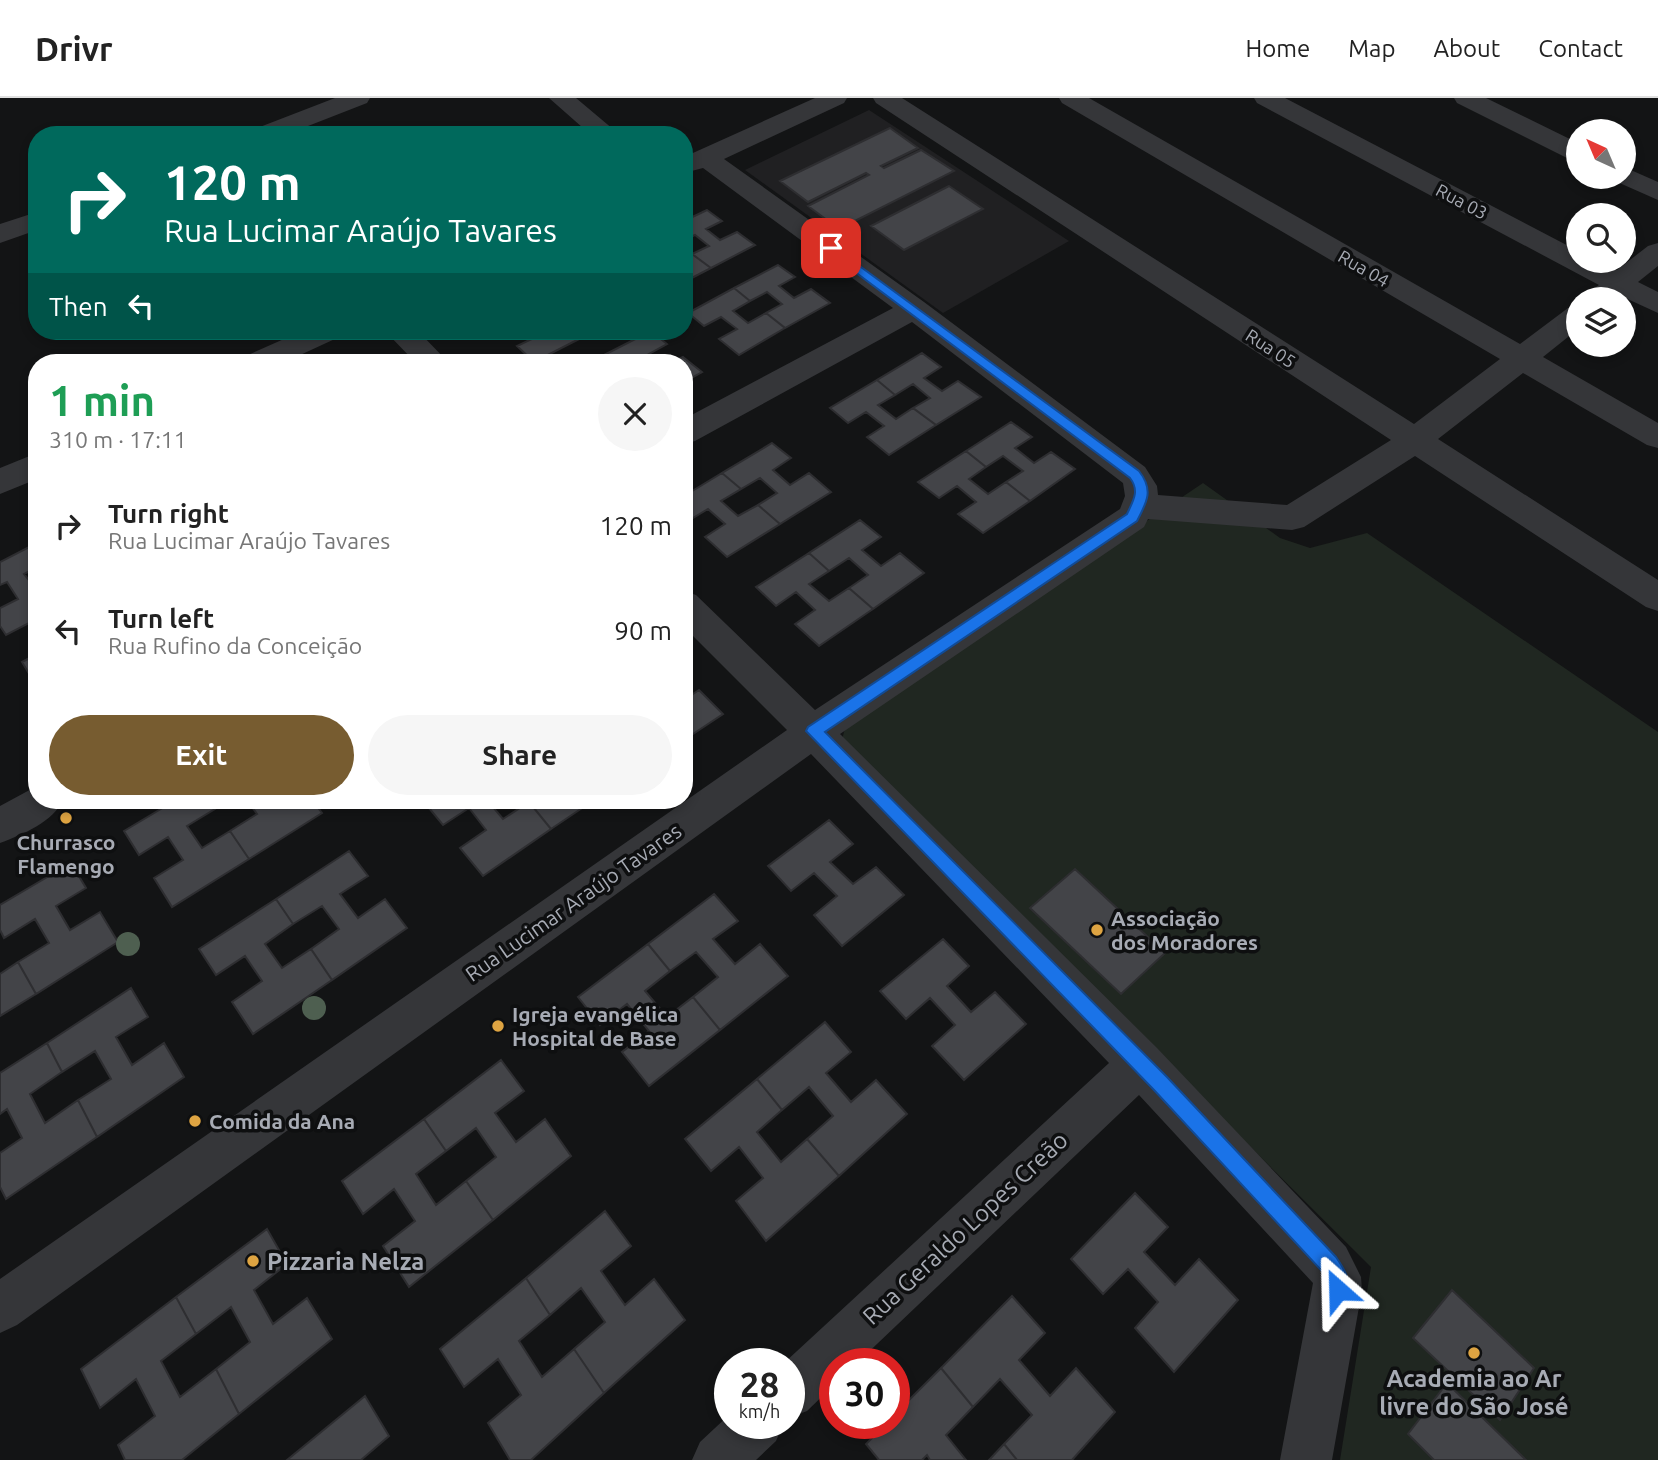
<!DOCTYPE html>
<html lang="en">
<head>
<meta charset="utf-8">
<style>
  :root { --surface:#fff; --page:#f6f6f6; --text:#222; --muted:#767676; --line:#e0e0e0; --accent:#775c30 }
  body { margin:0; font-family:Ubuntu,sans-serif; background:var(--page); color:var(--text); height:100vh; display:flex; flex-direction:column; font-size:26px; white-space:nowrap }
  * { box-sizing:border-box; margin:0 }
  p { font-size:23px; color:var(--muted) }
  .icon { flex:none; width:38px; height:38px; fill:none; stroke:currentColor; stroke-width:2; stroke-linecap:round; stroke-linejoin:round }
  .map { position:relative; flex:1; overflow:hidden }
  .panel { position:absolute; left:28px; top:256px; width:665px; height:455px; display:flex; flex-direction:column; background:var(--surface); border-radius:28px; box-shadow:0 4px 10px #0003 }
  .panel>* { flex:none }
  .banner { position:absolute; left:28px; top:28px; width:665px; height:214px; border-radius:28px; box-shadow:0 4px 10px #0003; background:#00695c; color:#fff; overflow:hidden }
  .needle { width:46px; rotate:316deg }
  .tools { position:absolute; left:1566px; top:21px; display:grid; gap:14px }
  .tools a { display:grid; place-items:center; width:70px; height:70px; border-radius:50%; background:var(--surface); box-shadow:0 4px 10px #0003; font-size:35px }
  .speed { position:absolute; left:714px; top:1250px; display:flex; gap:14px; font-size:35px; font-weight:700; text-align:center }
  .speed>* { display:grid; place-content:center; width:91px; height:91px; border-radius:50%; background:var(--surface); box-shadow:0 4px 10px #0003; line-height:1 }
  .speed small { font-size:18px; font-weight:400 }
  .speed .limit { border:10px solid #d22; background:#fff; color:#111 }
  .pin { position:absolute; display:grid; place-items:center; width:60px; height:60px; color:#fff; margin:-30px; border-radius:14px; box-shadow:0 4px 10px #0006 }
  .me { position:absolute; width:77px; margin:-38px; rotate:335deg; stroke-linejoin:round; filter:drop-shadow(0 0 5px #0008) }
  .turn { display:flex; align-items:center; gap:24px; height:147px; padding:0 21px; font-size:32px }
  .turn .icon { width:91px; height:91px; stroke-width:2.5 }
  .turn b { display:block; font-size:49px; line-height:60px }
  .then { display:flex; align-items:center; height:66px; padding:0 21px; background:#0003; gap:14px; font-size:26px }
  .round { display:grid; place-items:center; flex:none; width:74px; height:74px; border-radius:37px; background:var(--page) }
  .overview { display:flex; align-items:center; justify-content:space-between; height:119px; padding:0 21px }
  h1 { font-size:42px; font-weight:700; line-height:52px; color:#1e9e55 }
  .action { display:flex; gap:14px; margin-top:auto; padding:14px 21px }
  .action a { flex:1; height:80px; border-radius:42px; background:var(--accent); color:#fff; font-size:28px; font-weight:700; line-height:80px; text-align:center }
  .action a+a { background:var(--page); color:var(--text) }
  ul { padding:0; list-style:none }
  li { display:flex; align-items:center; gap:21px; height:105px; padding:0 21px }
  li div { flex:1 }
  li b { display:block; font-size:26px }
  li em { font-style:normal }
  header { display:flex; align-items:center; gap:42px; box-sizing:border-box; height:98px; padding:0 35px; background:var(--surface); border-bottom:2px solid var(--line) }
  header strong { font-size:33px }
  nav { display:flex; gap:38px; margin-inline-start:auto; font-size:24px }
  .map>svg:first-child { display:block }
</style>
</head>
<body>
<header>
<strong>Drivr</strong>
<nav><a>Home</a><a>Map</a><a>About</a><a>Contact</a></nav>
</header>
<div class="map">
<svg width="1658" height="1362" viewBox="0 0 1658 1362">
  <rect width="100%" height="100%" fill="#131415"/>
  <path fill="#202022" d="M869 12 1069 143 943 215 745 72Z"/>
  <path fill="#202721" d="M1203 385 1280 440 1310 450 1367 435 1658 634V1362H1340L1371 1169 842 642 846 626Z"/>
  <path fill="#434448" stroke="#2e2e31" stroke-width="2" d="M890 30 918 50 881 68 884 70 921 52 954 73 839 131 808 108 869 77 866 75 808 104 780 83Z
    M949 88 983 111 904 152 871 128Z
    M707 112 722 123 706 131 720 142 737 134 755 147 711 170 692 156 709 148 695 137 684 142V123Z
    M692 156 711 170 684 184V161Z
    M778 167 795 179 779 188 794 200 811 191 830 205 785 230 766 215 782 206 767 194 750 203 734 190Z
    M734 190 750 203 733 213 748 225 766 215 785 230 739 257 719 241 737 231 721 219 704 228 688 215Z
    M529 233H578L585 238 534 264 517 248 536 239Z
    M651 233 667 246 649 256 659 264H609L602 258Z
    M922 255 941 269 924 280 942 293 958 283 981 299 936 327 913 310 930 300 913 286 895 297 877 282Z
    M683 259 702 274 684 284V264H672Z
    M877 282 895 297 878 307 896 321 913 310 936 327 889 357 867 339 884 328 866 314 848 325 830 310Z
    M1011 324 1032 339 1015 350 1034 365 1051 354 1075 371 1030 403 1006 384 1023 373 1003 358 986 369 966 353Z
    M772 345 791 360 773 372 790 387 809 375 831 394 780 426 758 407 777 395 760 380 741 391 722 375Z
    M966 353 986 369 969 381 988 396 1006 384 1030 403 983 435 958 416 976 404 957 388 939 400 918 384Z
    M722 375 741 391 721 403 738 418 758 407 780 426 727 459 705 439 725 426 708 411 688 423 684 419V398Z
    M860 422 881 439 862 452 881 468 900 455 924 475 873 511 849 490 868 477 849 460 829 473 809 455Z
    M37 445V469L24 476 37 492V521L6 537 0 528V510L18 501 7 484 0 487V464Z
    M809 455 829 473 809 486 829 503 849 490 873 511 819 548 795 526 815 512 796 494 776 508 756 489Z
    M37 556V583L34 584 22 564Z
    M699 592 723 616 684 642V602Z
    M176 702H209L215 711 187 728 202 750 230 733 249 761 172 809 154 780 183 762 168 739 139 757 124 733Z
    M247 702H273L275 705 281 702H312L322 715 249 761 230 733 257 716Z
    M428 702H487L503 721 529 704 551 731 483 778 460 750 486 732 469 710 443 727 424 704Z
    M532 702H594L551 731 529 704Z
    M829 722 853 746 830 764 853 786 876 769 904 797 842 848 814 817 837 798 814 775 791 793 768 768Z
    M349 753 368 778 340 796 358 820 385 801 407 830 332 882 311 851 339 831 322 808 293 826 276 801Z
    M71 765 86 790 56 808 70 832 100 814 118 844 36 896 18 864 49 845 35 821 4 840 0 832V807Z
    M1075 771 1165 855 1121 896 1030 810Z
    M714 796 738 823 713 841 735 866 760 846 788 878 720 932 693 899 718 879 696 854 670 873 648 846Z
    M276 801 293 826 265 846 282 870 311 851 332 882 253 936 232 904 262 883 245 858 216 877 199 851Z
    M943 841 969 868 947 888 971 914 995 894 1026 926 964 982 932 948 955 927 930 900 906 921 880 893Z
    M648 846 670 873 645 893 667 919 693 899 720 932 649 988 622 954 649 933 627 906 600 927 578 899Z
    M18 864 36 896 0 918V876Z
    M131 890 148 919 116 939 132 967 164 945 184 979 97 1039 78 1002 111 981 95 953 62 974 47 945Z
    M825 924 851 954 826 975 851 1004 876 982 907 1016 839 1078 807 1041 833 1018 809 989 782 1012 757 981Z
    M47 945 62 974 30 996 45 1025 78 1002 97 1039 6 1101 0 1089V1055L22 1040 7 1011 0 1016V975Z
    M501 962 524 993 495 1015 516 1044 545 1021 571 1058 493 1122 466 1083 496 1059 476 1030 446 1053 424 1021Z
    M757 981 782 1012 757 1034 781 1064 807 1041 839 1078 766 1143 736 1103 763 1080 739 1049 711 1073 685 1041Z
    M424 1021 446 1053 416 1076 436 1107 466 1083 493 1122 409 1189 383 1148 415 1123 394 1091 363 1116 342 1083Z
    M1135 1095 1168 1129 1144 1154 1175 1187 1199 1161 1238 1202 1174 1274 1135 1230 1158 1204 1128 1171 1103 1196 1071 1161Z
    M605 1113 631 1148 601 1173 625 1207 654 1181 685 1222 604 1295 574 1251 605 1224 581 1190 550 1217 526 1180Z
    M267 1131 287 1166 254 1192 273 1226 307 1200 332 1241 239 1316 216 1271 250 1244 231 1209 196 1236 176 1199Z
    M526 1180 550 1217 519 1243 542 1279 574 1251 604 1295 531 1362H510L488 1325 521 1297 498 1261 464 1289 440 1251Z
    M1452 1192 1534 1270 1500 1322 1413 1240Z
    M1012 1198 1045 1235 1019 1262 1050 1298 1076 1270 1115 1314 1072 1362H1017L1004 1346 1032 1317 1000 1281 973 1309 941 1270Z
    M176 1199 196 1236 161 1263 180 1299 216 1271 239 1316 182 1362H125L118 1347 155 1318 136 1281 100 1310 81 1271Z
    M941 1270 973 1309 946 1337 966 1362H930L927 1357 922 1362H879L866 1346 887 1325H894V1317Z
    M1447 1285 1526 1362H1434L1408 1336Z
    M365 1298 389 1338 361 1362H287Z
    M1004 1346 1017 1362H989Z"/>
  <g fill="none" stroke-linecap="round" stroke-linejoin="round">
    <path fill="#353639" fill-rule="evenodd" d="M335 0H370L367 5 285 37H248L252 32Z
      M549 0H576L620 37H591Z
      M815 0H847L844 5 724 61 924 204 1145 369 1157 388 1158 397 1287 407 1391 342 876 5 873 0H902L1414 326 1500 261 1062 5 1059 0H1089L1520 246 1568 210 1578 208V231L1543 259 1658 325V350L1647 347 1523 275 1438 341 1658 482V513L1646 509 1415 358 1304 429 1292 432 1148 421 1144 429 840 636 1157 950 1346 1149 1361 1179 1362 1192 1332 1362H1280L1313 1185 1139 997 857 1265H835V1286L807 1313 789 1320V1265H784L1109 965 811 656 17 1227 0 1235V1181L787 632 684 529V493L696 497 815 612 1120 411 1125 398 1123 385 912 224 695 343 684 346V321L893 210 703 70 684 75V59Z
      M1254 0H1285L1578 153V163H1598L1617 172 1648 148 1658 145V168L1638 184 1658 194V215L1621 198 1617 201H1586L1590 193 1599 187 1257 5Z
      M1454 0H1486L1578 45V63L1569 61 1457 5Z
      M1624 69 1658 84V102L1615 83 1612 79H1624Z
      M37 114V132L0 145V126Z
      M302 233H342L337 240 285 264H244L248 257Z
      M385 233H418L448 264H415Z
      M37 355V381L0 396V370Z
      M37 688V702H63C54 723 22 737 0 745V708Z
      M730 1316V1325H784L776 1343 756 1362H692L700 1344Z"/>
  </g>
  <g fill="#4e5f50">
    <circle cx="128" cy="846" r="12"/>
    <circle cx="314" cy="910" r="12"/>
  </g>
  <path fill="#1a73e8" stroke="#114b97" stroke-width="2" d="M831 147 1139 373C1154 392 1147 404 1137 423L825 634 1167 979 1336 1159C1345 1172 1352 1183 1345 1199L1338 1202 1331 1199 1327 1182 1322 1173 1154 992 806 633 808 629 1127 416C1133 403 1140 393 1130 380L827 153 825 150Z"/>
  <g fill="#dea442" stroke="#0e0f10" stroke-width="2.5">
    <circle cx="66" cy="720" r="7"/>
    <circle cx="1097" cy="832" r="7"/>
    <circle cx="498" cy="928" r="7"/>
    <circle cx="195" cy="1023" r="7"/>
    <circle cx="253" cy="1163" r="7"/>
    <circle cx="1474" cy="1255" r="7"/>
  </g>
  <g text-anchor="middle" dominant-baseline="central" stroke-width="7" stroke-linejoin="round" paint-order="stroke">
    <g font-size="18" fill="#a7abb4" stroke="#0e0f10">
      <text transform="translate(1462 103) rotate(28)">Rua 03</text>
      <text transform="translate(1364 170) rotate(30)">Rua 04</text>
      <text transform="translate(1271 250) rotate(33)">Rua 05</text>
    </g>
    <g font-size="21" font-weight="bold" fill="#a7abb4" stroke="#0e0f10" text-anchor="start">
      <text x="66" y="744" text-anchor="middle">Churrasco<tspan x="66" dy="24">Flamengo</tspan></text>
      <text x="1111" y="820">Associação<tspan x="1111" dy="24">dos Moradores</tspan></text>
      <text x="512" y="916">Igreja evangélica<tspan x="512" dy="24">Hospital de Base</tspan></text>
      <text x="209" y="1023">Comida da Ana</text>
    </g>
    <g font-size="21" fill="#a7abb4" stroke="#0e0f10">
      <text transform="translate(573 804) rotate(-35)">Rua Lucimar Araújo Tavares</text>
    </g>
    <g font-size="24" fill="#a7abb4" stroke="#0e0f10">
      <text transform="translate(965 1130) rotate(-43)">Rua Geraldo Lopes Creão</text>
    </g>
    <g font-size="24" font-weight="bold" fill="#a7abb4" stroke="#0e0f10" text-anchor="start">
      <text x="267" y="1163">Pizzaria Nelza</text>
      <text x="1474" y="1280" text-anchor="middle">Academia ao Ar<tspan x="1474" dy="28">livre do São José</tspan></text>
    </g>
  </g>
</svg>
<div class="tools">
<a><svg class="needle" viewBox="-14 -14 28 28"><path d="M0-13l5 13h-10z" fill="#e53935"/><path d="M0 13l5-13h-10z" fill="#767676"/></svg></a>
<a><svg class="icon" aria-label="search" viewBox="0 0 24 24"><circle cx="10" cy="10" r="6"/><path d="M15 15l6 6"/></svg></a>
<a><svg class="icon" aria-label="layers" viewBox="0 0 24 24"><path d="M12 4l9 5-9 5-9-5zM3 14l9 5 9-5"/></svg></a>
</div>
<div class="speed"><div>28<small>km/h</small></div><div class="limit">30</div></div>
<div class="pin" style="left:831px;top:150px;background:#d93025"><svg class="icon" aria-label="arrive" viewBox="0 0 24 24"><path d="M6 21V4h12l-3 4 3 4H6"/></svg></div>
<svg class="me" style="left:1338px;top:1192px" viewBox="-20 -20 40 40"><path d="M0-17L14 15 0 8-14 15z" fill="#1a73e8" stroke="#fff" stroke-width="4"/></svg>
<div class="banner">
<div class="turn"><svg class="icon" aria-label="right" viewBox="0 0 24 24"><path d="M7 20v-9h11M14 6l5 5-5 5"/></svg><div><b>120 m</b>Rua Lucimar Araújo Tavares</div></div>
<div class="then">Then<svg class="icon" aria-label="left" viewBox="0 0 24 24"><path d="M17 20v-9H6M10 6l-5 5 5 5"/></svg></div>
</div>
<section class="panel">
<div class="overview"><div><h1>1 min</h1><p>310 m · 17:11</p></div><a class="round"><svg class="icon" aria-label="close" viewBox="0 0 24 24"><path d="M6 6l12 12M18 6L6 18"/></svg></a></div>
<ul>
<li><svg class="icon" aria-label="right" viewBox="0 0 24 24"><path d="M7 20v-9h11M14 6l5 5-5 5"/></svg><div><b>Turn right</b><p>Rua Lucimar Araújo Tavares</p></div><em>120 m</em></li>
<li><svg class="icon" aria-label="left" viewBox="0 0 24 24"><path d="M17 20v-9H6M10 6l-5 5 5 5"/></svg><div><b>Turn left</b><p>Rua Rufino da Conceição</p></div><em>90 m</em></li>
</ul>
<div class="action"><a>Exit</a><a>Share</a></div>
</section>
</div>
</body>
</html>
